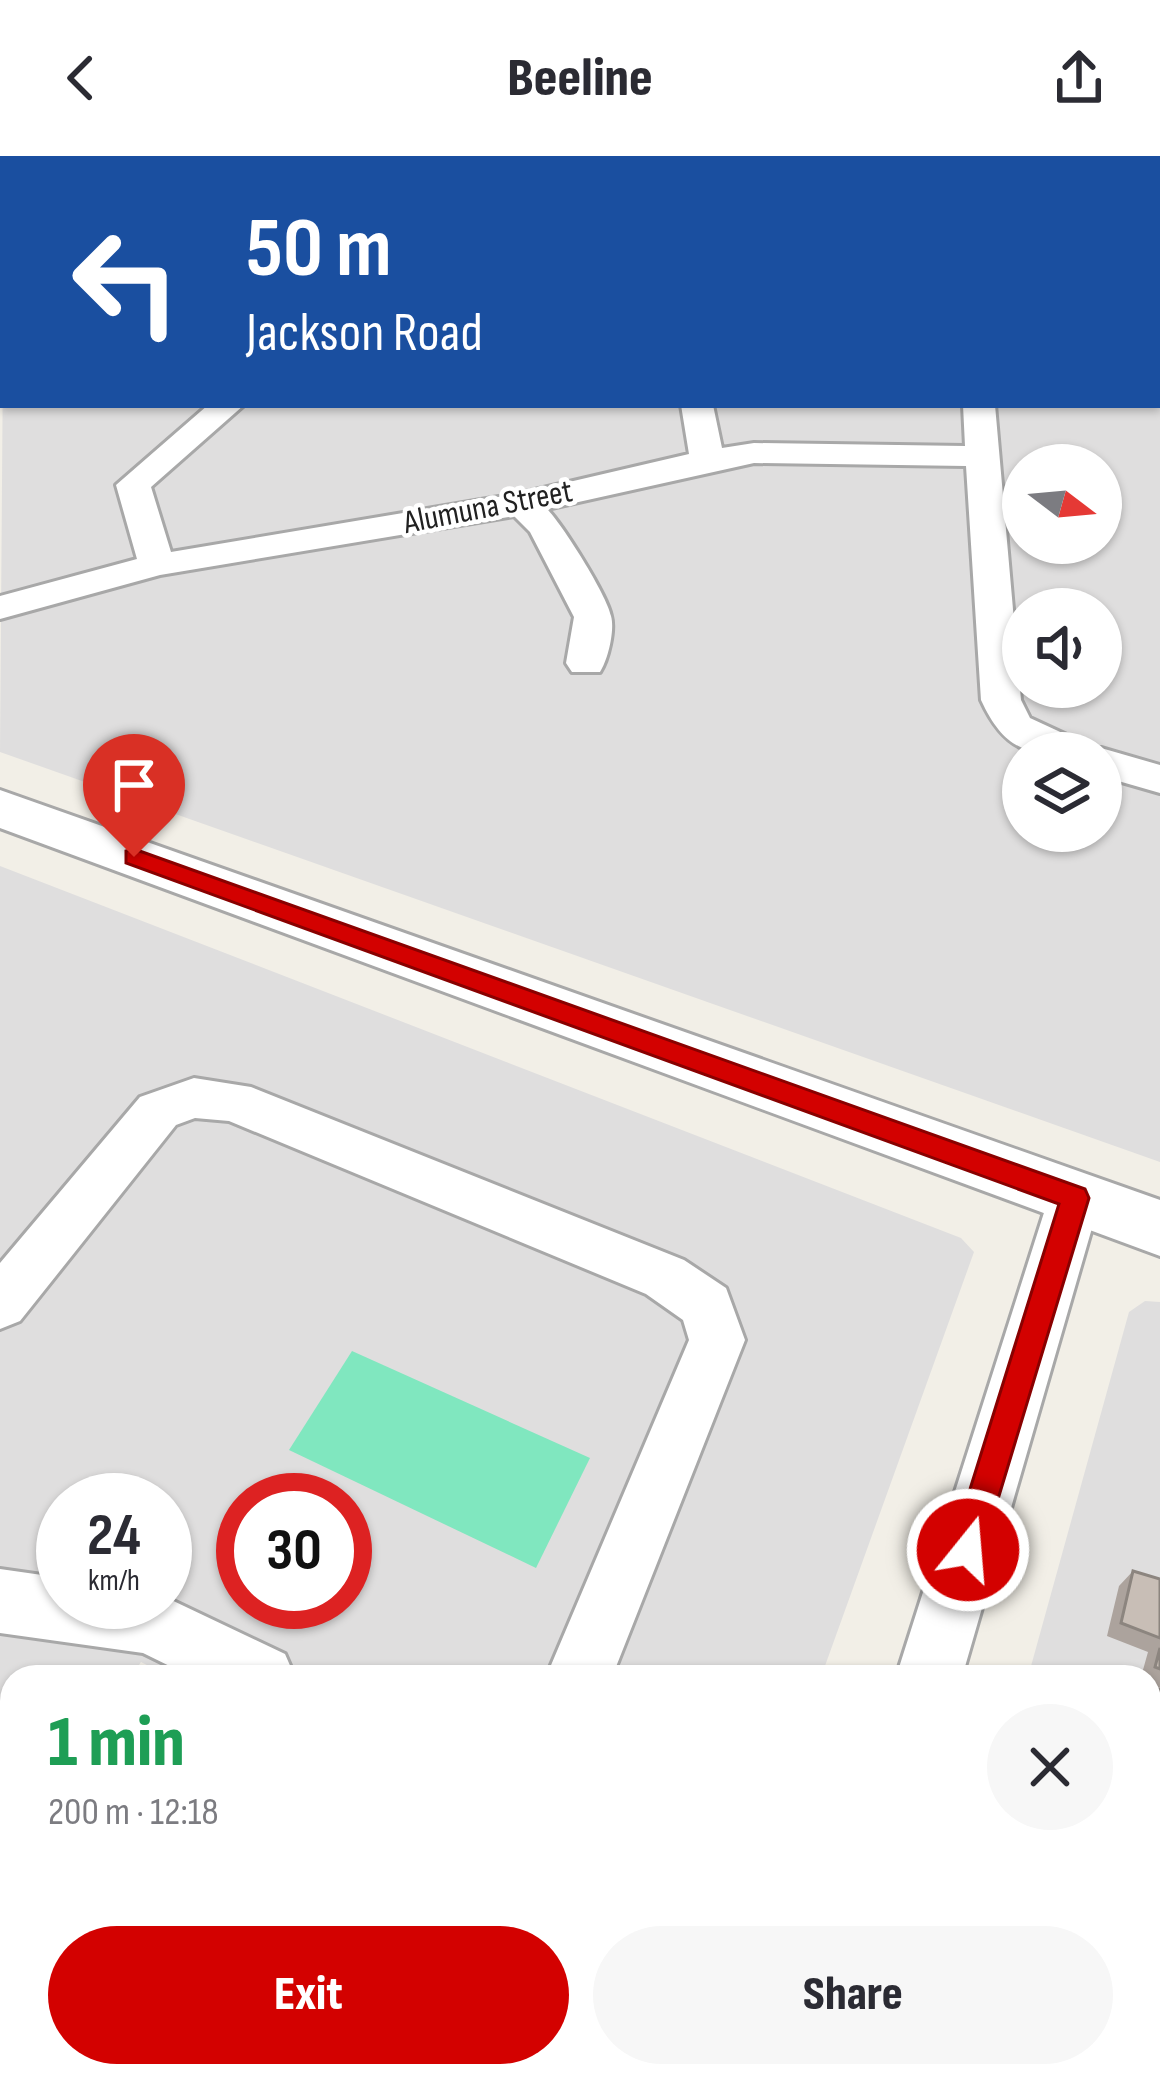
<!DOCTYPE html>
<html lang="en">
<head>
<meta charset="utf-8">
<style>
  :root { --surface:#fff; --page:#f7f7f7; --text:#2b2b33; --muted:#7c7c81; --accent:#d30100 }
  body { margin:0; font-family:"Sofia Sans Condensed",sans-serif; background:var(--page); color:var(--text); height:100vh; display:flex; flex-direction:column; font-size:45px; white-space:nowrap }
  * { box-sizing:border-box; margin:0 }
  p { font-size:39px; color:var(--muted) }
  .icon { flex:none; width:66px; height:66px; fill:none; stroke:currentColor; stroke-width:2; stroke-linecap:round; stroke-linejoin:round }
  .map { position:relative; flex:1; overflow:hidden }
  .details { position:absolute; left:0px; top:1509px; width:1161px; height:423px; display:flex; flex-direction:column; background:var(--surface); border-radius:36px 36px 0 0; box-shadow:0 3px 9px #0004 }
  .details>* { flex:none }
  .top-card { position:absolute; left:0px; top:0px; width:1161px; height:252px; box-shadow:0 3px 9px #0004; background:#1a4fa0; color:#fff; overflow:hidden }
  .needle { width:78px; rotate:106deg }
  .fabs { position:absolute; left:1002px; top:288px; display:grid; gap:24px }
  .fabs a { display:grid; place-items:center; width:120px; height:120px; border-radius:50%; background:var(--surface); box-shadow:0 3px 9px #0004; font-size:60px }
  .speed { position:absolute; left:36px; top:1317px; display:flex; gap:24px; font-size:60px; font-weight:700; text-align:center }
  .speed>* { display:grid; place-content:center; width:156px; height:156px; border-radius:50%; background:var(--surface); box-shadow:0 3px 9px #0004; line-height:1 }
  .speed small { font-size:30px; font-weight:400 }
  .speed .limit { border:18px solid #d22; background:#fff; color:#111 }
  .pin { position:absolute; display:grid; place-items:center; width:102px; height:102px; color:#fff; margin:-123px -51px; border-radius:50% 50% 50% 0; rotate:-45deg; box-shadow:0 0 12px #0007 }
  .pin .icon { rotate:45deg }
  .me { position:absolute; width:132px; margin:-66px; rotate:17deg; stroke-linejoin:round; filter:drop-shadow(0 0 9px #0008) }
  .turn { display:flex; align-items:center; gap:42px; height:252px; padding:0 48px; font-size:54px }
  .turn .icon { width:156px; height:156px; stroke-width:2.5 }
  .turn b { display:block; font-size:84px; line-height:102px }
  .round { display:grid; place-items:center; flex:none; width:126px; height:126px; border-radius:63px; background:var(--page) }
  .headline { display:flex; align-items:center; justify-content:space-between; height:204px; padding:0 48px }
  h1 { font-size:72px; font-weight:800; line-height:90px; color:#1e9e55 }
  .button { display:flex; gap:24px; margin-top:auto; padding:24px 48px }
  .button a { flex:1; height:138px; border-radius:72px; background:var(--accent); color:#fff; font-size:48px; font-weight:800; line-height:138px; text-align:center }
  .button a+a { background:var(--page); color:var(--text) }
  header { display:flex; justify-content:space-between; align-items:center; height:156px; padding:0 48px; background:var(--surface); font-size:54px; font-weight:800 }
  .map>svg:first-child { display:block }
</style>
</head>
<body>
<header><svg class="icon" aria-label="back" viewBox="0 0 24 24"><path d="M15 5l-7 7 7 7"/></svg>Beeline<svg class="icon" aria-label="share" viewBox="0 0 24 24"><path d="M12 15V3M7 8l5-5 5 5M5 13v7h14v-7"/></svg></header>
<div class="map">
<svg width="1160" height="1931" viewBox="0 0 1160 1931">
  <rect width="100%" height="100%" fill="#f2efe7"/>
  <path fill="#dfdede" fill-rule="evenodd" d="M282 0H1160V1006L0 596 3 195V249H1158V3H278ZM1023 309H1101V387H1023ZM1023 453H1101V531H1023ZM1023 597H1101V675H1023Z
    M0 710 961 1082 974 1096 821 1521H170L141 1506 131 1521H12V1711L0 1730ZM63 1344H165V1446H63ZM243 1344H345V1446H243Z
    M1145 1145 1160 1146V1931H915L918 1920H1149V1521H1028L1129 1156Z
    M0 1795 12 1802V1920H209L227 1931H0Z"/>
  <path fill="#c3fec8" d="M209 1920H677L673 1931H227Z"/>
  <path fill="#80e7bf" d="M352 1195 590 1302 536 1412 289 1294Z"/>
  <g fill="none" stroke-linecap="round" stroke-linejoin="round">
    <defs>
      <path id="minor" d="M717 0H757L759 3H719Z
        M3 147V167L0 168V148Z
        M208 249H244L151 331 171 396 522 337 689 298 681 249H713L722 292 754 287 965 290 963 249H995L1021 544 1030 562 1084 587 1089 596 1101 592 1160 609V637L1101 620V597C1039 597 1010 607 981 544L966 310 754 307 547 353C562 368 607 439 611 460 615 474 608 504 600 516H572L566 507 574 461 530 376 514 360 160 419 0 463V440L137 403 116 329Z
        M194 922 251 931 684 1104 726 1132 745 1184 612 1521H546L689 1184 683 1164 646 1138 229 965 195 962 176 969 20 1165 0 1173V1107L140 941Z
        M1075 1019 1094 1025 1101 1041 962 1521H896L1049 1041 1056 1025Z
        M0 1413 63 1422V1446H165V1441L285 1498 295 1521H192L143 1497 0 1477Z
        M770 1920H846L843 1931H767Z"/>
      <path id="tertiary" d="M0 634 1160 1044V1100L0 672Z"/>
    </defs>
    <use href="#minor" stroke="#a8a8a8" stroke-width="6"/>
    <use href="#tertiary" stroke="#a8a8a8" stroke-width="6"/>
    <use href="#minor" fill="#fff" fill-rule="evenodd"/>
    <use href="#tertiary" fill="#fff" fill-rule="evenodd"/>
  </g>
  <path fill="#aca39d" d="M1133 1415 1160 1423V1532L1149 1527V1521H1141L1148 1496 1107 1480 1119 1430Z
    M1149 1529 1160 1534V1713L1149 1707Z
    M1006 1920H1149L1160 1931H1018L1005 1924Z"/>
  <path fill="#8c857f" d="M0 1844 12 1852V1858L0 1850Z
    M110 1920H120L130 1926 127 1931H112Z"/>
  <path fill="#c8beb6" stroke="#8c857f" stroke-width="3" d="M1133 1415 1160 1423V1482L1121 1467Z
    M1160 1492V1513L1155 1511Z
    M1116 1513 1132 1521H1113Z
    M1149 1529 1160 1534V1696L1149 1691Z
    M0 1850 12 1858V1920H110L116 1924 112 1931H0Z
    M1149 1880 1160 1886V1931H1036L1018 1921 1149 1920Z"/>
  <path fill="#d30100" stroke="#890100" stroke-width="3" d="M134 693 1085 1033 1089 1042 979 1406 968 1410 956 1406 951 1394 1059 1048 126 707V695Z"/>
  <g text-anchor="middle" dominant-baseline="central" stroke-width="9" stroke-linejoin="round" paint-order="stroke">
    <g font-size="33" fill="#212121" stroke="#fff">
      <text transform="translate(488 351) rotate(-11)">Alumuna Street</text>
    </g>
  </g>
</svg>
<div class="fabs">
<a><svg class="needle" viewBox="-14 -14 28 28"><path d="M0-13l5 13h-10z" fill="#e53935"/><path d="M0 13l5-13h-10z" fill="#7c7c81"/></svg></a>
<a><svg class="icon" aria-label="sound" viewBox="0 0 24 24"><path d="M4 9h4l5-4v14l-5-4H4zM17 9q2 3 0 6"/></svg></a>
<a><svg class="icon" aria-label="layers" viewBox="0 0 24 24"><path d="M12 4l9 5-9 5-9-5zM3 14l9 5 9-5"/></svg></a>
</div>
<div class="speed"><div>24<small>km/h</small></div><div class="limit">30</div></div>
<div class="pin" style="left:134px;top:701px;background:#d93025"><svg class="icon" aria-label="arrive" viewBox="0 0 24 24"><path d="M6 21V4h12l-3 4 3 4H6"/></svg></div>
<svg class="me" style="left:968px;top:1394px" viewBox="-20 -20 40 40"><circle r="17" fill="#d30100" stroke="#fff" stroke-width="3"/><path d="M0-11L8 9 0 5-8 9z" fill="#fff"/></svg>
<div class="top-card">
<div class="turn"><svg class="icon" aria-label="left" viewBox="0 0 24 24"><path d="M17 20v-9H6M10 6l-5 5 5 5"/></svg><div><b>50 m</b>Jackson Road</div></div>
</div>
<section class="details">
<div class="headline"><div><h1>1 min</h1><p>200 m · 12:18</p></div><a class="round"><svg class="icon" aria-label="close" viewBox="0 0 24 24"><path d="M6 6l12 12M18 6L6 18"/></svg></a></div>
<div class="button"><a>Exit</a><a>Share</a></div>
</section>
</div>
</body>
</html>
